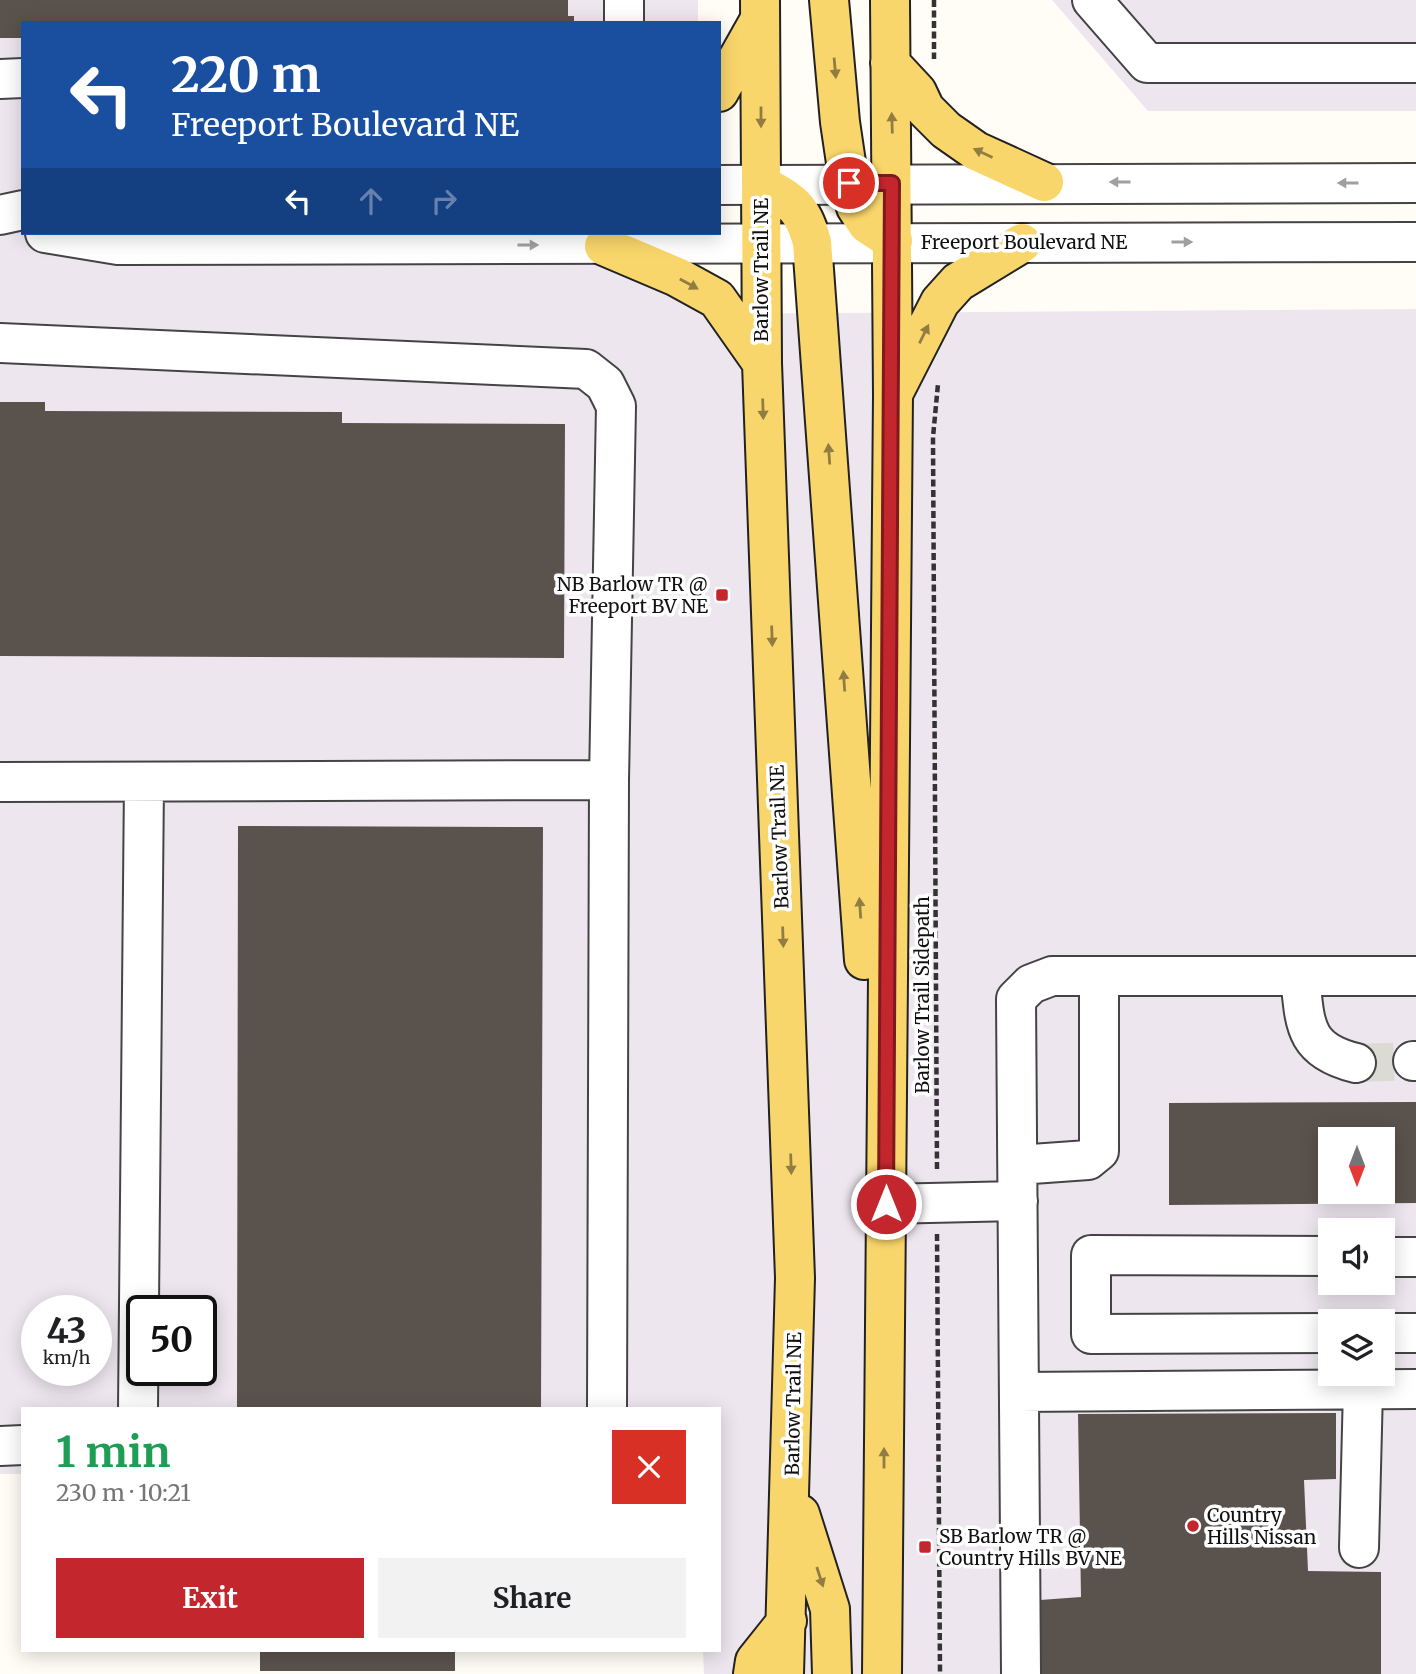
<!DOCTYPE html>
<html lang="en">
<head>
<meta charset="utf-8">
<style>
  :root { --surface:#fff; --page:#f2f2f2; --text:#202124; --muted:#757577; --accent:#c4262e }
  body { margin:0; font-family:Merriweather,serif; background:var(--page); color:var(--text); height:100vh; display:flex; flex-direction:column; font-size:26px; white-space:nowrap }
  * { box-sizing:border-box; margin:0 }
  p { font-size:23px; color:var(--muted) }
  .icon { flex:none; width:38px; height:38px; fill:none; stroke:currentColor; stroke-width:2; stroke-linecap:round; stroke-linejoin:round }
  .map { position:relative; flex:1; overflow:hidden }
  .side { position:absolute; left:21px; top:1407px; width:700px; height:245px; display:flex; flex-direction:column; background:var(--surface); border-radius:0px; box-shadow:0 4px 18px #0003 }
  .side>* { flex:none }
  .hud { position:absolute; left:21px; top:21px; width:700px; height:214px; border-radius:0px; box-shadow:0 4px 18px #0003; background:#1a4fa0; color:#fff; overflow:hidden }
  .needle { width:46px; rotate:180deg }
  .fabs { position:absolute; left:1318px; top:1127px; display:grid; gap:14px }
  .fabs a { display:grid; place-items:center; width:77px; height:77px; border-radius:0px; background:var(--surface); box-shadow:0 4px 18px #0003; font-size:35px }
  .speed { position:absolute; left:21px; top:1295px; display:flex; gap:14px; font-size:35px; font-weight:700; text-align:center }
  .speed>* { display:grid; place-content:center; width:91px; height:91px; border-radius:50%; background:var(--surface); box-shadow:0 4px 18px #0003; line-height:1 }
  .speed small { font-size:18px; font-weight:400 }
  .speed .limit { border:4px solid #111; border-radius:10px; background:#fff; color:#111 }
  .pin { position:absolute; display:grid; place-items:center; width:60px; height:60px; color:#fff; margin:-30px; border:4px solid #fff; border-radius:50%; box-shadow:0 2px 7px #0007 }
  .me { position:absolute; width:77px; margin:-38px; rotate:0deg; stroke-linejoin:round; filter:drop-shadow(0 0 5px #0008) }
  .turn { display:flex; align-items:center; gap:24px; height:147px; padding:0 35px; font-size:32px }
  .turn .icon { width:91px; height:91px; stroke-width:2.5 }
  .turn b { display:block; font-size:49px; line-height:60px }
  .lanes { display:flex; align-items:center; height:66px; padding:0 35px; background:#0003; justify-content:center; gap:35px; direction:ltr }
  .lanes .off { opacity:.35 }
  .round { display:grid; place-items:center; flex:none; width:74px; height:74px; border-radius:0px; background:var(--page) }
  .summary { display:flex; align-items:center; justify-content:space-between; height:119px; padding:0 35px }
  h1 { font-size:42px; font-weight:700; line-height:52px; color:#1e9e55 }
  .action { display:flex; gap:14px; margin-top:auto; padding:14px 35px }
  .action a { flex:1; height:80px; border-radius:0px; background:var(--accent); color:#fff; font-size:28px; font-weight:700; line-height:80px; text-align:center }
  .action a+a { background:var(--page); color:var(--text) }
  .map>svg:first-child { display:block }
</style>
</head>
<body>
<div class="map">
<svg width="1416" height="1674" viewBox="0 0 1416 1674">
  <rect width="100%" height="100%" fill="#fffdf5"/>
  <path fill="#eee6ef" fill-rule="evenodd" d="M0 0H698V23H23V233H698L699 314 1416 309V1674H704L703 1650H719V1409H23V1474H0ZM1330 1139H1382V1192H1330ZM1330 1230H1382V1283H1330ZM37 1311H96V1370H37ZM142 1311H201V1370H142ZM1330 1321H1382V1374H1330Z
    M1052 0H1416V111H1148Z"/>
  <path fill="#5a524d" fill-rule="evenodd" d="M0 0H568V16H574V23H23V38H0Z
    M0 402H45V411L342 412V423L565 424 564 658 0 656Z
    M238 826 543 827 541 1409H237Z
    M1416 1102V1203L1169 1205V1103ZM1330 1139H1382V1192H1330Z
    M1336 1413V1479L1304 1480 1308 1571 1381 1572V1674H1041L1040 1600 1081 1597 1078 1414Z
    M260 1650H455V1671H260Z"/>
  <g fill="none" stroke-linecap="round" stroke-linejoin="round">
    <path stroke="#dbdad3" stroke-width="38" stroke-dasharray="38 19" stroke-linecap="butt" d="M1356 1063 1413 1061"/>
    <defs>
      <path id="minor" d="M1092 0 1147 63H1416
        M624 23V0
        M0 79 23 78
        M719 185 1416 183
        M0 215 23 210
        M45 233 118 245 1416 242
        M0 343 586 369 605 384 616 406 609 780 607 1409
        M0 782 609 780
        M1300 976C1305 1024 1303 1050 1356 1063
        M1413 1061H1416
        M1018 1165 1088 1160 1099 1151V976
        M885 1204 1018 1201
        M1330 1256 1091 1255V1334L1330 1333
        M1382 1257H1416
        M1382 1333H1416
        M1019 1392 1416 1389
        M138 1409 144 782
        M0 1446 23 1445
        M1359 1548 1363 1389
        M1021 1674 1016 999 1031 984 1052 976H1416"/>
      <path id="major" d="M760 0 762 363 795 1278 784 1674
        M829 0 840 122 849 183 856 207 867 224 893 241
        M890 63 917 92 925 109 946 130 976 151 1044 182
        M719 92 759 21
        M761 184C793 202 802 206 812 242L864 960
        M604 246 677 277 717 299 762 363
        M895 390 940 302 958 282 1022 243
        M800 1514 830 1609 832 1674
        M753 1674 755 1661 787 1621
        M882 1674 893 395 890 0"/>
    </defs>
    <use href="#minor" stroke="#444" stroke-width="42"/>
    <use href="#major" stroke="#222" stroke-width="42"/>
    <path stroke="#333" stroke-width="4.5" stroke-dasharray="7 3.5" stroke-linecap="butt" d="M934 0V59
      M937 1169 933 437 938 384
      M937 1234 940 1674"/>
    <use href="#minor" stroke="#fff" stroke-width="38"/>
    <use href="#major" stroke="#f9d66b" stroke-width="38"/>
  </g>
  <defs><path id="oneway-solid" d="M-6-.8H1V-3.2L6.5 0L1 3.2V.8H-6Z" transform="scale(1.75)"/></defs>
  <g fill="#917d42">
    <use href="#oneway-solid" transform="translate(835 68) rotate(85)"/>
    <use href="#oneway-solid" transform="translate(761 117) rotate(90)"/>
    <use href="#oneway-solid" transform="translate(892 123) rotate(-92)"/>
    <use href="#oneway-solid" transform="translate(983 153) rotate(-155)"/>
    <use href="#oneway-solid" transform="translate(689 284) rotate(29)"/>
    <use href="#oneway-solid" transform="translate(924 334) rotate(-64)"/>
    <use href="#oneway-solid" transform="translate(763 409) rotate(88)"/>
    <use href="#oneway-solid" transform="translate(829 454) rotate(-94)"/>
    <use href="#oneway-solid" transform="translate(772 636) rotate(88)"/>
    <use href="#oneway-solid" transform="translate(844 681) rotate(-94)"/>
    <use href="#oneway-solid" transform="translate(860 908) rotate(-94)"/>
    <use href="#oneway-solid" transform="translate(783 937) rotate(88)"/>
    <use href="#oneway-solid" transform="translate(791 1164) rotate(88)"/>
    <use href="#oneway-solid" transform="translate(884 1458) rotate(-90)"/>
    <use href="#oneway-solid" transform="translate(820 1577) rotate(72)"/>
  </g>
  <g fill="#a0a0a0">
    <use href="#oneway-solid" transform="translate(1120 182) rotate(-180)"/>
    <use href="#oneway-solid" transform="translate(1348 183) rotate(-180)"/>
    <use href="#oneway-solid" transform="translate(1182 242)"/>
    <use href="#oneway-solid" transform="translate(528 245)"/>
  </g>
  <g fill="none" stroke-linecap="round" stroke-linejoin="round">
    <defs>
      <path id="route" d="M849 183H892L886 1204"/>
    </defs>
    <use href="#route" stroke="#7f191e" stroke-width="18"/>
    <use href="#route" stroke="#c4262e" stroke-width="12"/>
  </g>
  <g fill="#c4262e" stroke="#fff" stroke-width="2.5">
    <rect x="715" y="588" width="14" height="14" rx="3.5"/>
    <circle cx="1193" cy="1526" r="7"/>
    <rect x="918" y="1540" width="14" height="14" rx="3.5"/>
  </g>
  <g text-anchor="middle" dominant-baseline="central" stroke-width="7" stroke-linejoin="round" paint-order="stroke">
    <g font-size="19" fill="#111" stroke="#fff">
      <text x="1024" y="242">Freeport Boulevard NE</text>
      <text transform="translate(761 270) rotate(-90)">Barlow Trail NE</text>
      <text transform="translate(779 837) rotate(-92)">Barlow Trail NE</text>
      <text transform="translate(922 995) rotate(-90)">Barlow Trail Sidepath</text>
      <text transform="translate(793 1404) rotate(-89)">Barlow Trail NE</text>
    </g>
    <g font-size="19" fill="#111" stroke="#fff" text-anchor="start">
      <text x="708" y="584" text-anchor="end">NB Barlow TR @<tspan x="708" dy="22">Freeport BV NE</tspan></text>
      <text x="1207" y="1515">Country<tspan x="1207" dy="22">Hills Nissan</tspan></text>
      <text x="939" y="1536">SB Barlow TR @<tspan x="939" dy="22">Country Hills BV NE</tspan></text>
    </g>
  </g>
</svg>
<div class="fabs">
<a><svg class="needle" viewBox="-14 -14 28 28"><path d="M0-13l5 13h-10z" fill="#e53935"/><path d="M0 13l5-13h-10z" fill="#757577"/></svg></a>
<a><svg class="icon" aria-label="sound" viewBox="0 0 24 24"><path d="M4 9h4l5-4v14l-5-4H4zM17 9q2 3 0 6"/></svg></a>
<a><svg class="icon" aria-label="layers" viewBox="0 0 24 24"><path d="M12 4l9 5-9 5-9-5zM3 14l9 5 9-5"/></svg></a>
</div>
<div class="speed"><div>43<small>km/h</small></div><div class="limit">50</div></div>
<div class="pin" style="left:849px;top:183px;background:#d93025"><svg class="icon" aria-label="arrive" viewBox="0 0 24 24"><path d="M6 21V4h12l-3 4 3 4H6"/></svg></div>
<svg class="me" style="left:886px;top:1204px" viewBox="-20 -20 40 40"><circle r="17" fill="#c4262e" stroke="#fff" stroke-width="3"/><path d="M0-11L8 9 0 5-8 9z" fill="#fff"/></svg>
<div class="hud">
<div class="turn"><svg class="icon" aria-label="left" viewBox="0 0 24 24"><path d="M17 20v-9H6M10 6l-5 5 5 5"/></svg><div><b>220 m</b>Freeport Boulevard NE</div></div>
<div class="lanes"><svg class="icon" aria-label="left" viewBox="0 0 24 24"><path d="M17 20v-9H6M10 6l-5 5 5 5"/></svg><svg class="icon off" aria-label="ahead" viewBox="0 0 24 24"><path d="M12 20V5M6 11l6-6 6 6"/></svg><svg class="icon off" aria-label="right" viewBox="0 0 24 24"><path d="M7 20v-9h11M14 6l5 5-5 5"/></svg></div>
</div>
<section class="side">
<div class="summary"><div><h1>1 min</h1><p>230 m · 10:21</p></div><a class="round" style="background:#d93025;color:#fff"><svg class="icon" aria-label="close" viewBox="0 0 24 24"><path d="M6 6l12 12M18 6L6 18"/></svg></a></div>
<div class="action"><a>Exit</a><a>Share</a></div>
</section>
</div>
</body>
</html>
